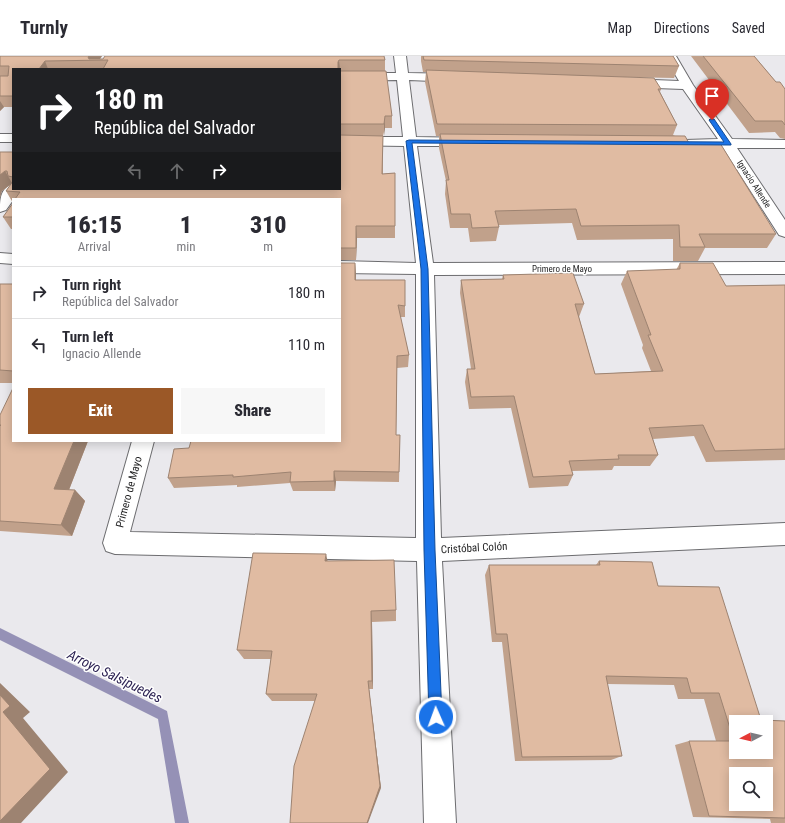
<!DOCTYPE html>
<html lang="en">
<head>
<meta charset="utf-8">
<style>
  :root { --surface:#fff; --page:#f7f7f7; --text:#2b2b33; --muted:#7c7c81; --line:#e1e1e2; --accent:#9b5827 }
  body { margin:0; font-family:"Roboto Condensed",sans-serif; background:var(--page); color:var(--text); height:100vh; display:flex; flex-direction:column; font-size:15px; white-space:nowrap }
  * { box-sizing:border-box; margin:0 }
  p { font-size:13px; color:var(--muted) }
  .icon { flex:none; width:22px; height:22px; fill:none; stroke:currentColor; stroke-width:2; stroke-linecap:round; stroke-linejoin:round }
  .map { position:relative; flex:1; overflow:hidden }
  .drawer { position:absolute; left:12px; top:142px; width:329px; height:244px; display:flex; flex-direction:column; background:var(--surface); border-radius:0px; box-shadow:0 2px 10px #0003 }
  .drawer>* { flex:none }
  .guide { position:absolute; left:12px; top:12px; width:329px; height:122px; border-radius:0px; box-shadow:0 2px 10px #0003; background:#202124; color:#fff; overflow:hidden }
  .needle { width:26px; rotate:263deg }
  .buttons { position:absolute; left:729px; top:659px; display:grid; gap:8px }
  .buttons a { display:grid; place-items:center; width:44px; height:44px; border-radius:0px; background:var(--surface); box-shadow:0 2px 10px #0003; font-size:20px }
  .pin { position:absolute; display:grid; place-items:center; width:34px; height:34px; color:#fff; margin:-41px -17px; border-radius:50% 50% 50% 0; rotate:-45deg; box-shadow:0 0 4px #0007 }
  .pin .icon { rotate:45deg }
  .me { position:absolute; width:44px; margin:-22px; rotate:358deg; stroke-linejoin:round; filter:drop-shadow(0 0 3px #0008) }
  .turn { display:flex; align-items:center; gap:14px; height:84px; padding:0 16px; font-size:18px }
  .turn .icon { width:52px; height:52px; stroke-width:2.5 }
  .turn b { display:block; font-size:28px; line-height:34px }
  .lanes { display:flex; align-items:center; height:38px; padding:0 16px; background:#0003; justify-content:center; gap:20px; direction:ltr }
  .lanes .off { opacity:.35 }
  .eta { display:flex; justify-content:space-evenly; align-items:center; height:68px; text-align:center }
  .eta b { font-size:24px; font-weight:800; line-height:28px }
  .button { display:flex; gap:8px; margin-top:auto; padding:8px 16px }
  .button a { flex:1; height:46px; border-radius:0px; background:var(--accent); color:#fff; font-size:16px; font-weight:800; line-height:46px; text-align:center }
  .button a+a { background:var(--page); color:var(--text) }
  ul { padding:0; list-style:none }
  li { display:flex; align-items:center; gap:12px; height:52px; padding:0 16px; border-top:1px solid var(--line) }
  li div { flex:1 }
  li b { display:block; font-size:15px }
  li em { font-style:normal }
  header { display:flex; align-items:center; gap:24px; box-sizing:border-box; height:56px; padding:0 20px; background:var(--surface); border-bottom:1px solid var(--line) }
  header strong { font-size:19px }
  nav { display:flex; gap:22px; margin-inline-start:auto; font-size:14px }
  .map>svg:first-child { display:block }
</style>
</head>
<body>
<header>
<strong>Turnly</strong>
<nav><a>Map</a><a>Directions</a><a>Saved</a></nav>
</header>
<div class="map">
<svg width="785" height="767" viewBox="0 0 785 767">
  <rect width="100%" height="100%" fill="#eae9ed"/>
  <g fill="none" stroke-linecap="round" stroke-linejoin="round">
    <path fill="#9591b6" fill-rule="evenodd" d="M0 572 167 655 189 767H175L158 663 0 584Z"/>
    <defs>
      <path id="street" d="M394 0H406L408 17 456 18 460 19 462 22 460 25 456 26 409 24 416 81 470 82 475 83 477 86 475 89 470 90H417L433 207 785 206V218L434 219 441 482 785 467V489L442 505 456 767H424L417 505 115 498 106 495 103 487 132 385H154L130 476 416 482V218L340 217V205L416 207 404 90 340 89V81H403L397 24 340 25V17H396Z
        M664 0H676L693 29 732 83 785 84V92H737L785 164V181L779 179 723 92 690 91 685 90 683 87 685 84 718 83 683 33 628 31 624 30 622 27 624 24 628 23 679 25Z
        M0 78H13V86H0Z
        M13 128V133H21L6 154 0 156C0 144 0 132 13 128Z
        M0 197 13 198V208L0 207Z"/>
    </defs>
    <use href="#street" stroke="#6c6c6f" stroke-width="2"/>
    <use href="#street" fill="#fff" fill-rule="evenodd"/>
  </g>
  <path fill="#c1a18b" d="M0 0H102L100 3 385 4V15L392 60V72H385L383 80V118L395 117V182H357L356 204H340V143H13V173H11L3 161 13 147 6 135 11 128 2 135 0 96H13V133H340V13H13V51H4L0 55Z
    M421 0H673L679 10 674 22 622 21 661 33 660 36 677 69 673 79 689 87 776 178 767 192H705L698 205H673V183L577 184 572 167 498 169 499 171 496 185 470 186 468 172H450L445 138 446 125 439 92V80H436L425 26 426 16H423L421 5Z
    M691 0H754L776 26 785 33V83L780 82 775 76 749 77Z
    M355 207 356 224H405V261H400L409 299 408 311 397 312 396 379H400L399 426 336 425 335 435H293L290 427 237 431V429L174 432 168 422 189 392Z
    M680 207 726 230 785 229V404L706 406 694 380 653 383 658 399 650 410H614L612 414 572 415 573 419 568 430 529 432 511 352 469 353 465 326 467 313H471L460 237 461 224 502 223 503 219 584 248 579 261 595 318 651 315 642 292 643 289 621 228 627 215 676 214Z
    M0 228H13V327H0Z
    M0 359 13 385H88L69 434H75L85 445 72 480 0 475Z
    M328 505 396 554V565L372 566 373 633H369L381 732 315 645H272L266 638 271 603H244L237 594Z
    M599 505 658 530 761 664 785 665V767H771L770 763 693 761 675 689 689 685H716L704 643H678L674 629 607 628 622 700 611 704 515 705 502 586H492L485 519 489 509H596Z"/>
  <path fill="#9d8371" d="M89 0H102L99 4H89L88 1Z
    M339 4 340 13H338V6Z
    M45 5 48 13H39Z
    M0 45 4 51 0 55Z
    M385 60V72L384 80V68Z
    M5 115 12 127 2 135 0 142V119Z
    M356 170 357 182 356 204Z
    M355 207 356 219 355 236Z
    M74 385H88L65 444 54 433Z
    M334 415 336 425 335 435 334 425Z
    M75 434 85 445 72 480 61 469Z
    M326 498 329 511 325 505Z
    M371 555 372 566 373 633 372 625Z
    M368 625 381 732 368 767H367Z
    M0 627 30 656 23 662 68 716 21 767H0L3 656 0 639Z"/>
  <path fill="#e0bba2" stroke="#9d8371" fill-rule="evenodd" d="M0 0H89L88 1 89 3H103L105 0H384L385 4H339L338 6V13H103L108 4 45 5 39 13H13V40H0V20H8L9 10H0Z
    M423 0H673L679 10 424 4Z
    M703 0H754L776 26H780L785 33V69L782 65H755Z
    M426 14 654 22 661 33H658L677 69 437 68Z
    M340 15H386L392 60H385L384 68H340Z
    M440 78 685 80 689 87H720L776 178H699L705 191H680L679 169 581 170 576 153 495 155 499 171 472 172 470 158H451L446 124H449Z
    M340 79 383 80 382 118 395 117V170H356V192H340V143H15L20 136 6 135 13 125V133H340Z
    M0 96H13V121L8 120 7 115H5L0 119Z
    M13 147V161H3Z
    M340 207H355V224H405V250L398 249 409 299 397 300 396 379H400L399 416 334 415V425L290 426 291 416 233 421V419L168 422 174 393 189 392 191 385H340Z
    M680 207H713L726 230 785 229V393L715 395 703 369 649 372 658 399H618L619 403 569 405 573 419 533 421 514 340 471 341 467 313H475L461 224 504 223 503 219 573 217 584 248H575L595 318 663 315 648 279H651L627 215 680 213Z
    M0 228H13V315L0 314Z
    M13 332V385H74L54 433 75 434 61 469 0 465V370L1 369H0V359Z
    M253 497 326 498 325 505 394 504 396 554 371 555 372 625H368L380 730 367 767H290L294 710 317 638H266L272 595 237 594Z
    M599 505 652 506 658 530 719 531 761 664 785 665V762L709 760 689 685H734L719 637H691L687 622 606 620 622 700 522 701 507 578H496L489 509H600ZM736 666H766V696H736ZM736 718H766V748H736Z
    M0 639 10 650 3 656 50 713 0 765Z"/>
  <path fill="#1a73e8" stroke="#114b97" d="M710 63H714L731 88V89L412 87 428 213 435 494 442 661 440 665 436 667 431 665 429 661 424 494 421 213 406 85 409 84 724 86 709 64Z"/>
  <g text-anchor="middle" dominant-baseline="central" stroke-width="3" stroke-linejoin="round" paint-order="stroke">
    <g font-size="9" fill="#1f1f20" stroke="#fff">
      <text transform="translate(754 128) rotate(57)">Ignacio Allende</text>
      <text x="562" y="213">Primero de Mayo</text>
    </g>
    <g font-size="11" fill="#1f1f20" stroke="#fff">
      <text transform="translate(129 436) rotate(-75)">Primero de Mayo</text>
      <text transform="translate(474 492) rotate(-3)">Cristóbal Colón</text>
    </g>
    <g font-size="14" font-style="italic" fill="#2e2454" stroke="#fff">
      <text transform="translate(115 620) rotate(26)">Arroyo Salsipuedes</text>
    </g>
  </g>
</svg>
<div class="buttons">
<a><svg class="needle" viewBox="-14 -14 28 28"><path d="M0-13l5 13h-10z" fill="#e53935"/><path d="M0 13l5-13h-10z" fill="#7c7c81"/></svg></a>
<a><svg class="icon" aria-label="search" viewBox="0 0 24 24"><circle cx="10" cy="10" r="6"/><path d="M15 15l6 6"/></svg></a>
</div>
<div class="pin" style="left:712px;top:64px;background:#d93025"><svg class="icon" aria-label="arrive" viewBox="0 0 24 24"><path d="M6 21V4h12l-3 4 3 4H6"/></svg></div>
<svg class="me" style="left:436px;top:661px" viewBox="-20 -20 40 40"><circle r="17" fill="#1a73e8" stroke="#fff" stroke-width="3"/><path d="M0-11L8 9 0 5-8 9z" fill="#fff"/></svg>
<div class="guide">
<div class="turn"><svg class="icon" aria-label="right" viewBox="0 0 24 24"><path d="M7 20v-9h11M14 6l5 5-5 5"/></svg><div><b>180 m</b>República del Salvador</div></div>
<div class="lanes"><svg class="icon off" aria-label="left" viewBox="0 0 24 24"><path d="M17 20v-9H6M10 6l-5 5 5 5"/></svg><svg class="icon off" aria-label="ahead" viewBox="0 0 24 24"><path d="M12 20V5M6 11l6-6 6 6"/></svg><svg class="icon" aria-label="right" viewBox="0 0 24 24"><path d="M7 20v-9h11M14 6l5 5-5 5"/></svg></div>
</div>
<section class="drawer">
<div class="eta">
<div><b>16:15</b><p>Arrival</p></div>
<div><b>1</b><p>min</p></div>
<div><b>310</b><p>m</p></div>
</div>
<ul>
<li><svg class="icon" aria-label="right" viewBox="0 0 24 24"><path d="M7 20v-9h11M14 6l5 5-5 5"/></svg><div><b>Turn right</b><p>República del Salvador</p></div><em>180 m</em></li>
<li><svg class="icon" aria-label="left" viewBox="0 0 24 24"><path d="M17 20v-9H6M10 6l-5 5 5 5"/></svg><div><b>Turn left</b><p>Ignacio Allende</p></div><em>110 m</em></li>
</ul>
<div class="button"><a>Exit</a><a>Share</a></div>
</section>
</div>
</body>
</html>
